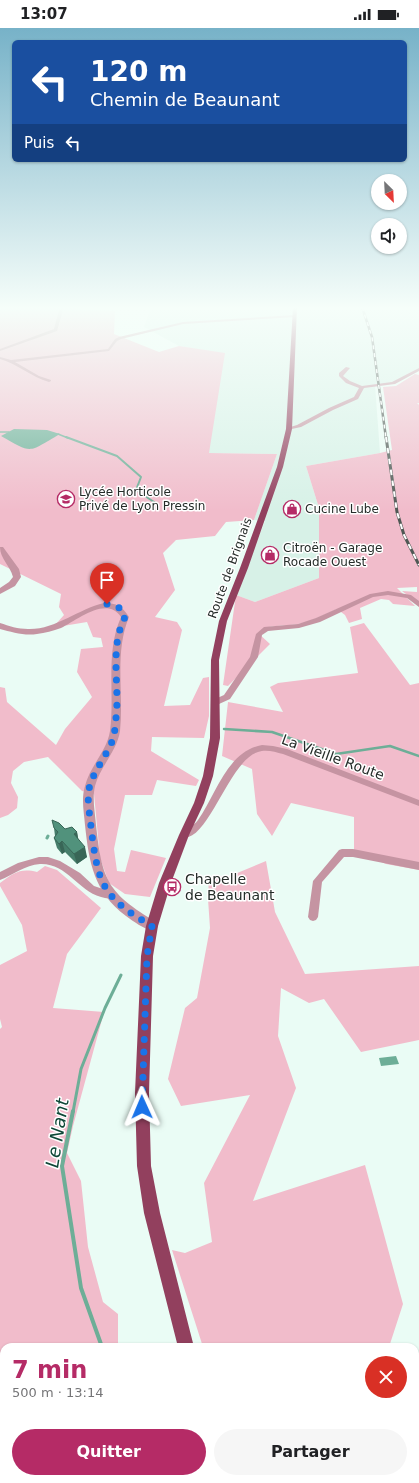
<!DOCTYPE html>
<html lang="fr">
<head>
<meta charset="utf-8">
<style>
  :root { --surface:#fff; --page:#f6f6f6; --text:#202124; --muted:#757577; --accent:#b52b66 }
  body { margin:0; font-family:"DejaVu Sans",sans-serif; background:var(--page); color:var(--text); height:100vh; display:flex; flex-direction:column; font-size:15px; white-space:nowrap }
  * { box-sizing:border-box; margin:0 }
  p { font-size:13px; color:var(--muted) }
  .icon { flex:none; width:22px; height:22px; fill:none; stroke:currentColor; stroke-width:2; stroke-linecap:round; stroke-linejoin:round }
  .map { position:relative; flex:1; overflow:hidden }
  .drawer { position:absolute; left:0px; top:1315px; width:419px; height:140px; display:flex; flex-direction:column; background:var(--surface); border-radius:12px 12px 0 0; box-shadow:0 1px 3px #0004 }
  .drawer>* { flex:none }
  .guide { position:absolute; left:12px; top:12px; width:395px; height:122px; border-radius:6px; box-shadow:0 1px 3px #0004; background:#1a4fa0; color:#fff; overflow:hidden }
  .needle { width:26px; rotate:156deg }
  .controls { position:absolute; left:371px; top:146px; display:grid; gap:8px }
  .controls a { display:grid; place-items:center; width:36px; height:36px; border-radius:50%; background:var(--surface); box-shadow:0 1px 3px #0004; font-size:20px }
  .pin { position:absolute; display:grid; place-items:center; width:34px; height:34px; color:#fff; margin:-41px -17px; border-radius:50% 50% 50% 0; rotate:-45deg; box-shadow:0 0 4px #0007 }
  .pin .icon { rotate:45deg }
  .me { position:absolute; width:44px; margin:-22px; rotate:359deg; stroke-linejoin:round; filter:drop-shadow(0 0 3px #0008) }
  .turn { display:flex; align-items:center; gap:14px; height:84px; padding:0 12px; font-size:18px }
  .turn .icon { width:52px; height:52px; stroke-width:2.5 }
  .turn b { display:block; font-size:28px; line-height:34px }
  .then { display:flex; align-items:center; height:38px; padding:0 12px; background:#0003; gap:8px; font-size:15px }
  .round { display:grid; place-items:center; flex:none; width:42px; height:42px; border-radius:21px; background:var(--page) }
  .headline { display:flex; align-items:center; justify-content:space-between; height:68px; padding:0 12px }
  h1 { font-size:24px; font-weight:800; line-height:30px; color:var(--accent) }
  .button { display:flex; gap:8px; margin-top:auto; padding:8px 12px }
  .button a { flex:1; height:46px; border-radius:24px; background:var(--accent); color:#fff; font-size:16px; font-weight:800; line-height:46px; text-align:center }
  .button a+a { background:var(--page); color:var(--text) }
  .status { display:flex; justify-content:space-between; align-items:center; height:28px; padding:0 20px; background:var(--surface); direction:ltr }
  .status svg { height:11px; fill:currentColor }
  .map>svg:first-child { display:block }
</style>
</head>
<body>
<div class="status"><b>13:07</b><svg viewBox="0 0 49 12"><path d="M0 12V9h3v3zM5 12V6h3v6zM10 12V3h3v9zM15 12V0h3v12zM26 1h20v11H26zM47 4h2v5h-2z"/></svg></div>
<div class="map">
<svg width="419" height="1455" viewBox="0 0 419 1455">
  <rect width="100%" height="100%" fill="#eafcf5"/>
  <path fill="#d7f1e7" d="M151 279H419V340L393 355 375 357 380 425 306 438 319 480 324 545 319 550 255 574 236 567 265 493 254 492 277 426 209 425 0 330 225 326 179 318 144 299Z"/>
  <path fill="#f1bccb" d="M0 279H76L77 281 115 283 114 306 159 324 179 318 225 325 209 425 277 426 254 492 226 494 215 508 176 512 163 525 175 562 155 589 177 594 182 602 164 678 190 677 203 650 209 649V688L204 710 152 709 151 723 199 752 196 758 157 752 152 767H125L114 821 117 843 125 844 131 822 166 830 150 869 125 866 109 855 100 830 94 766 82 763 48 729 24 734 13 743 11 755 18 769 17 780 8 787 0 790V659L5 660 7 674 56 717 65 701 92 669 77 644 81 621 103 619 101 610 93 609 87 594 63 598 55 597 64 587 59 579 61 566 0 536Z
    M415 346 419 347V375H417L419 377V576L402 563 417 564V559L397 560 415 578 393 576 389 572 381 571 360 580 362 591 349 595 345 587 337 581C324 587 312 593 298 596 284 599 269 595 258 605L270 616 228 658 223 657 236 567 255 574 319 550V480L306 438 380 425 392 422 383 359 396 358Z
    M364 595 410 657 419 655V842L386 836 354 822V789L291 775 272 808 257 786 252 741 222 728 228 674 283 684 270 659 278 655 358 645 350 599Z
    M266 833 275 884 305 946 419 938V1012L361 1024 324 971 309 975 281 960 278 1008 296 1060 253 1173 365 1137 403 1276 389 1319H203L172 1222 185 1225 212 1214 204 1155 250 1067 181 1078 168 1051 185 980 197 970 210 900 208 871 209 849 230 848Z
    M45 838 57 842 101 880 67 926 53 980 104 984 73 1098 67 1125 81 1153 88 1219 103 1274 118 1286V1319H4V1451H100V1455H0V1001L2 999 0 991V937L27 923 22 897 0 858V855C14 845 20 840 37 844Z
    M254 1451H377L380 1455H255Z"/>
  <path fill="#6dae97" d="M14 401 47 402 60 406C28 424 34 427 1 408Z
    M396 1028 399 1036 381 1038 379 1030Z"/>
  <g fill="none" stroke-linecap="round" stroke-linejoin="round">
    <path stroke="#6dae97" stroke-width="1.5" d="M0 404H9
      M58 406 68 410"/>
    <path stroke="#6dae97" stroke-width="2" d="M66 409 117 428 141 449 136 462 157 476"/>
    <path stroke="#6dae97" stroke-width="2.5" d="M224 701 272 704 336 726 390 718 419 728"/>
    <path stroke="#6dae97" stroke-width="3" d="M47 810 48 808
      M73 1084 81 1041 105 980 121 947"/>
    <path stroke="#6dae97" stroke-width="4" d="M73 1083 62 1138 81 1260 102 1319"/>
    <path fill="#c594a2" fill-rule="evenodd" d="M61 281 63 282 57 303 0 323V321L54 301 59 282Z
      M295 287 296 289 183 296 121 311 117 313 109 323 15 334 39 348 51 352V353L49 354C31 349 18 336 0 331V329L11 332 108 321 115 311 119 309 183 294Z
      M346 339 350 340 343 348 350 353 362 358 392 354 419 340V343L395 356 364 360 358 371 333 382 301 399 287 402V400L297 397 329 380 354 369 359 360 346 355 339 348V345Z
      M388 563 411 567 419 573V579L407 570 388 567 373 569 320 594 299 600 268 603 262 607 258 629 230 671 219 676H213L212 674 213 672 224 667 250 629 256 606 264 599 298 596 316 590 370 566Z
      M262 717 273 718 287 721 419 772V778L283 726C275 724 266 721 258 724 229 732 207 818 181 809L180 807C183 800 194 799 198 792 216 767 227 723 262 717Z
      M342 821H353L419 834V842L353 829H344L322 854 318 889 316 892 313 893 310 892 308 889 313 853 339 822Z
      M39 829H48L60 833 80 845 94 858 112 864 114 867 112 870C108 871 105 870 101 869 77 862 67 835 40 836 25 837 13 847 0 852V844L18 835Z
      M169 1451H189L188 1455H168Z"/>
    <path fill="#c594a2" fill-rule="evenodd" d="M0 519H3L19 541 21 549 15 558 0 566V560L9 554 13 549C10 537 0 531 0 519Z
      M104 575C117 575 122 578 129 589 114 625 124 665 120 703 117 723 100 739 95 758 92 771 95 784 96 797 102 853 108 865 156 894L158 898 156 902 152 903C143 900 134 894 126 888 94 864 89 835 85 797 84 784 81 771 85 758 90 738 107 723 110 703 115 665 105 625 121 589 107 567 77 592 61 600 53 603 45 605 37 606 24 608 12 604 0 601V595C9 598 18 601 28 601 55 602 78 581 104 575Z"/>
    <path fill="#92405e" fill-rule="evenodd" d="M293 279H297L292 401 283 439 248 540 227 593 219 632 220 710 213 748 204 775 189 807 171 855 158 898 153 928 149 1065 151 1138 160 1185 194 1319H178L144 1185 137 1138 135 1065 141 928 146 898 159 855 179 807 194 775 203 748 210 710 211 632 219 593 240 540 277 439 286 401Z
      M212 1451H230L231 1455H213Z"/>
    <defs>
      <path id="rail-far1" d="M362 279 372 309 386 410"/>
      <path id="rail" d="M386 409 397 484 404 507 419 537"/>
    </defs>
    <use href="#rail-far1" stroke="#4f5854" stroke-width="2.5"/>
    <use href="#rail" stroke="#4f5854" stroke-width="3"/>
    <use href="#rail-far1" stroke="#fff" stroke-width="1.5" stroke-dasharray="4" stroke-linecap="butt"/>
    <use href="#rail" stroke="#fff" stroke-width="2" stroke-dasharray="5.5" stroke-linecap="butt"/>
  </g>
  <path fill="#467e6b" d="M54 800 65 801 77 804 78 811 87 829 77 836 65 824 62 826 57 820 54 810 55 808Z"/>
  <path fill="#396657" d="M77 804 79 815 74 806Z
    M62 813 65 824 62 826 59 816Z
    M85 819 87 829 77 836 74 826Z"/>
  <path fill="#51927c" stroke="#396657" d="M52 792 59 795 65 801 72 799 77 804 74 806 85 819 74 826 62 813 59 816 54 810 58 804 54 800Z"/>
  <linearGradient id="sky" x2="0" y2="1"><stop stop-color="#77b2c8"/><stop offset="0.58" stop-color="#f6fefa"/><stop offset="1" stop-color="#f6fefa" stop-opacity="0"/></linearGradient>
  <rect width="419" height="483" fill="url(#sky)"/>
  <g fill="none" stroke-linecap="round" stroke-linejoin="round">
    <path stroke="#1a73e8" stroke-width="7" stroke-dasharray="0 12.6" d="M107 576C117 578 122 579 125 589 109 620 120 656 116 690 115 697 115 705 113 711 107 727 95 741 90 757 86 770 90 786 91 799 98 855 101 869 152 898L147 928 142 1079"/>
  </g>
  <defs>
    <symbol id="school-ring" viewBox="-11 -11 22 22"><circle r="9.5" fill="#fff" stroke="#b52b66" stroke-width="1.5"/><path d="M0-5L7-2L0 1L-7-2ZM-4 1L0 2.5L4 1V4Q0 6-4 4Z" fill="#b52b66"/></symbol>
    <symbol id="shop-ring" viewBox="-11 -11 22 22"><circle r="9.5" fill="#fff" stroke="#b52b66" stroke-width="1.5"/><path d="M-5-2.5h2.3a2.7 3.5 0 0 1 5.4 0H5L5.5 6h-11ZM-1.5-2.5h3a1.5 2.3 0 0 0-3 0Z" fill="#b52b66"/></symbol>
    <symbol id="bus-ring" viewBox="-11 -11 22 22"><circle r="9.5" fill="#fff" stroke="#b52b66" stroke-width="1.5"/><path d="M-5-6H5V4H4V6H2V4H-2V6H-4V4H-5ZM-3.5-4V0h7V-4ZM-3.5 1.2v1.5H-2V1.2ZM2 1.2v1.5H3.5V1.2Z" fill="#b52b66"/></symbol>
  </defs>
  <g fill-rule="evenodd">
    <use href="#school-ring" x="56" y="461" width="20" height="20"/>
    <use href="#shop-ring" x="282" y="471" width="20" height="20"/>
    <use href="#shop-ring" x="260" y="517" width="20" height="20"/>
    <use href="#bus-ring" x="162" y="849" width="20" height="20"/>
  </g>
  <g text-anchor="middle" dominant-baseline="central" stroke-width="3" stroke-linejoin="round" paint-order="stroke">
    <g font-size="12" fill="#252c29" stroke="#fff" text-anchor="start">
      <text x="79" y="464">Lycée Horticole<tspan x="79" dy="14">Privé de Lyon Pressin</tspan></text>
      <text x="305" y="481">Cucine Lube</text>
      <text x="283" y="520">Citroën - Garage<tspan x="283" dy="14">Rocade Ouest</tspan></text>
    </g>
    <g font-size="12" fill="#252c29" stroke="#fff">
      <text transform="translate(230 540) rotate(-70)">Route de Brignais</text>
    </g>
    <g font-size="14" fill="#252c29" stroke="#fff">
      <text transform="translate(333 729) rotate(20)">La Vieille Route</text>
    </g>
    <g font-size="14" fill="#252c29" stroke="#fff" text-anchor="start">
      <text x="185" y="851">Chapelle<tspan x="185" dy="16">de Beaunant</tspan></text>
    </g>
    <g font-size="18" font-style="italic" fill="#0e4737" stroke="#fff">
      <text transform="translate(57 1105) rotate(-81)">Le Nant</text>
    </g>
  </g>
</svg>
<div class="controls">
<a><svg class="needle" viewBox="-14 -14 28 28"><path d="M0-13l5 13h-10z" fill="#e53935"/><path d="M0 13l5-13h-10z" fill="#757577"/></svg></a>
<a><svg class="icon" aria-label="sound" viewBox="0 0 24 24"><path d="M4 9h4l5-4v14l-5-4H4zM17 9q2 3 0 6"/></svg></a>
</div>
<div class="pin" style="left:107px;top:576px;background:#d93025"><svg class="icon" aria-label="arrive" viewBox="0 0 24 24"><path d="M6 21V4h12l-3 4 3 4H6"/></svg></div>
<svg class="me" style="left:142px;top:1079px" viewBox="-20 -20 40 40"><path d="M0-17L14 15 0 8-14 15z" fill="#1a73e8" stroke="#fff" stroke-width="4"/></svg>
<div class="guide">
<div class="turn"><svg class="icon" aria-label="left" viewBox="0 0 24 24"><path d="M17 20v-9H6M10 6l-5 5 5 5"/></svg><div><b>120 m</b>Chemin de Beaunant</div></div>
<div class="then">Puis<svg class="icon" aria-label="left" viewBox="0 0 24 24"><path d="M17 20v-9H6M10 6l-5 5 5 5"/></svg></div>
</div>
<section class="drawer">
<div class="headline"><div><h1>7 min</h1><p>500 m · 13:14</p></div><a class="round" style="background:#d93025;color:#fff"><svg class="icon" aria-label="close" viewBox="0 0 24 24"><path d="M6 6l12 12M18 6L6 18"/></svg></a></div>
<div class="button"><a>Quitter</a><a>Partager</a></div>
</section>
</div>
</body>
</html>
